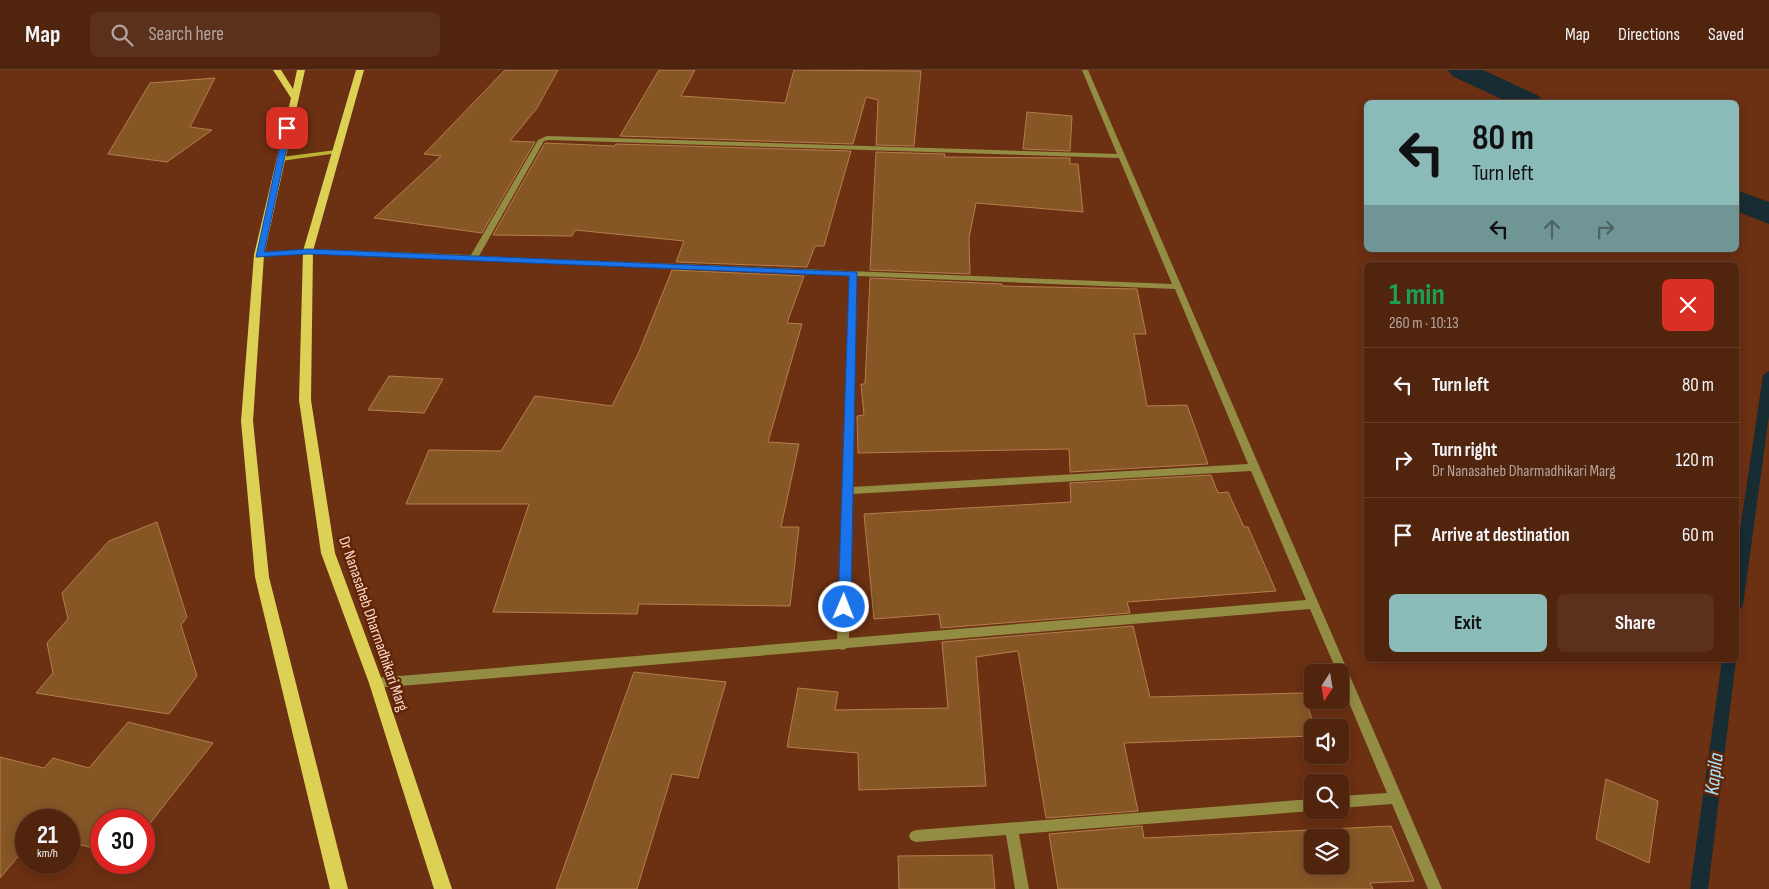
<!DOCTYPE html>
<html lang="en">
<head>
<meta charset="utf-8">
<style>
  :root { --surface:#51240e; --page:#5b301c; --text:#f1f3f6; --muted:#b4a49e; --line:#67412e; --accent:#8bbbb9 }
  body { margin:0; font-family:"Sofia Sans Condensed",sans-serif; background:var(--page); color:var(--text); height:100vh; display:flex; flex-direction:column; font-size:19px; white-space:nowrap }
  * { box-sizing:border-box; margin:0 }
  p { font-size:16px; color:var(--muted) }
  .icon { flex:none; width:28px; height:28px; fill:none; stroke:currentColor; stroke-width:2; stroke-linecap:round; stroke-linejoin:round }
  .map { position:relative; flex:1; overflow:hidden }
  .side { position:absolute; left:1364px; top:192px; width:375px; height:400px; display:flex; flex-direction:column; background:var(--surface); border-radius:8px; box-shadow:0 2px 12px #0003,0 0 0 1px var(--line) }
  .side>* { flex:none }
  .guide { position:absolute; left:1364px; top:30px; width:375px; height:152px; border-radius:8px; box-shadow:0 2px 12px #0003,0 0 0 1px var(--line); background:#8bbbb9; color:#111; overflow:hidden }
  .needle { width:32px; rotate:192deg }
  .fabs { position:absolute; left:1304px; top:594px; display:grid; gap:10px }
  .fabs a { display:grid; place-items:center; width:45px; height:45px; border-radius:8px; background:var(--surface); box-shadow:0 2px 12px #0003,0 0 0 1px var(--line); font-size:25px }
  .speed { position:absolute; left:15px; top:739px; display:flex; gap:10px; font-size:25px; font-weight:700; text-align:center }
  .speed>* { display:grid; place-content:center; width:65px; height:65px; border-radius:50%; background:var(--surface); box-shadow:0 2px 12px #0003,0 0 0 1px var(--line); line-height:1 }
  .speed small { font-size:12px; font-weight:400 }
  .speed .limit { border:8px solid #d22; background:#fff; color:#111 }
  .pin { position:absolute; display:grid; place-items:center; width:42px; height:42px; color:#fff; margin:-21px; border-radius:10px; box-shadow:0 2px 8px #0006 }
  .me { position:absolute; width:55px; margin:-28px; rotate:1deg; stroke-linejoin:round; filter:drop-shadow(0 0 4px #0008) }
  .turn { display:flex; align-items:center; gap:18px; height:105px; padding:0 25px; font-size:22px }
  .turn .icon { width:65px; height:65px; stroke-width:2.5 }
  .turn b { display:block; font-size:35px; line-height:42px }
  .lanes { display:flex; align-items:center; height:48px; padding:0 25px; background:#0003; justify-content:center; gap:25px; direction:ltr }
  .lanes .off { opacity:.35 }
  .round { display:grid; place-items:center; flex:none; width:52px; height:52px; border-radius:8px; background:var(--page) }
  .headline { display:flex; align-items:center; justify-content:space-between; height:85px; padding:0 25px }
  h1 { font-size:30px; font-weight:700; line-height:38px; color:#1e9e55 }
  .cta { display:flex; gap:10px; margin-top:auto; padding:10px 25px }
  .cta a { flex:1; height:58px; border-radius:8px; background:var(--accent); color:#111; font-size:20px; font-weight:700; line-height:58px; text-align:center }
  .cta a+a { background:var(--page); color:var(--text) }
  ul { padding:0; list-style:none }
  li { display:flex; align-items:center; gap:15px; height:75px; padding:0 25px; border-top:1px solid var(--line) }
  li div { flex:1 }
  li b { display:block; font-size:19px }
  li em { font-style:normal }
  header { display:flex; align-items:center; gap:30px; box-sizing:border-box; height:70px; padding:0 25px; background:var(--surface); border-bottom:1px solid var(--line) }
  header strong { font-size:24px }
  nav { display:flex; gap:28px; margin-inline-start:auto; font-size:18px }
  .search { width:350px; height:45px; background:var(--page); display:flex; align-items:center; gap:12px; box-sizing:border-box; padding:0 18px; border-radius:8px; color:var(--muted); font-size:19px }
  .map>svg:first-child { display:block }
</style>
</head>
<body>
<header>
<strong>Map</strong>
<div class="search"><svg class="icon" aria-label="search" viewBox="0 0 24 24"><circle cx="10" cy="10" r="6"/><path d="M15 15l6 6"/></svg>Search here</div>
<nav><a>Map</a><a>Directions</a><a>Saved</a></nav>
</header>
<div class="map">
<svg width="1769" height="819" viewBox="0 0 1769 819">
  <rect width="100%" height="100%" fill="#6c3013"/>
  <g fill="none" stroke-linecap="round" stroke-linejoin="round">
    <path fill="#172c33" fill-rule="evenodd" d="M1769 301V346L1743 535 1741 539 1736 540V487L1763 305Z
      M1722 590H1736L1708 819H1690Z"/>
    <path fill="#172c33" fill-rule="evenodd" d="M1448 0H1483L1539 26 1543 32H1508L1452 6Z
      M1736 120 1769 132V154L1736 141Z"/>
  </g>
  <path fill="#865625" stroke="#b47f4c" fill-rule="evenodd" d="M505 0H558L537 38 510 71 535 72 482 163 374 148 441 86 424 84Z
    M659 0H695L681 26 785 33 794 0 921 1 914 76 876 75 878 30 866 27 853 74 620 66Z
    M215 8 190 57 212 60 167 92 108 84 150 13Z
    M1027 42 1072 46 1070 81 1023 79Z
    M545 73 614 76 616 74 851 81 824 176H815L807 197 676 192 684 171 575 160 572 166 493 165Z
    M876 82 945 84 944 87 1070 88V94H1078L1083 142 976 133 969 168 970 204 870 200Z
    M672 200 804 206 787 253 802 254 768 372 799 374 781 457H799L790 536 639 534 637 544 493 542 529 434H406L429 380 501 381 535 326 612 336 638 284Z
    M870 208 1002 214V216L1137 219 1146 264H1134L1147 336 1187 335 1208 394 1070 402 1069 379 858 383 857 346 864 345 861 314H865Z
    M389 306 443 309 424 343 368 340Z
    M1211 405 1218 423 1228 422 1244 457H1248L1276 521 1127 532 1130 543 941 558 939 544 874 549 864 444 1071 432 1070 413Z
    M157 452 187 547 181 555 197 606 169 644 36 623 53 603 47 573 68 549 62 523 109 471Z
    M1133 556 1150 627 1303 623 1315 658H1312V666L1124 673 1138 741 1046 748 1018 581 976 587 986 716 859 720 858 683 787 677 798 618 838 622 835 640 948 638 942 572Z
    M634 602 726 612 698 708 672 704 637 819H556Z
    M128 652 213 673 144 761V750H101V780L69 772V750H26V777L0 808V687L44 698 53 688 89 698Z
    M1606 709 1658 731 1649 793 1596 769Z
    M1142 756 1144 768 1391 756 1414 811 1370 813 1373 819H1058L1049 764ZM1312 768H1340V795H1312Z
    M992 785 995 819H899L898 786Z"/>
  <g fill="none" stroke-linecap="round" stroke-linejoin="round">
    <path fill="#938c43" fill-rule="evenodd" d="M1082 0H1088L1442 819H1428L1392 734 1340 738V726L1387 723 1340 611V602H1337L1310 539 847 578 843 580 840 579 376 618 372 617 370 613 372 609 376 608 837 569 849 206 308 183 259 187H256V183L308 179 471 185 538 70 547 66 1117 84ZM548 70 1119 88 1172 214 479 186 544 71ZM857 206 1175 219 1248 394 852 417ZM1251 401 1306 530 849 568 852 424Z
      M1312 729V740H1314L1312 741 1019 764 1029 819H1015L1006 765 916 772 911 770 909 766 911 762 916 760Z"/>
    <path fill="#bfb332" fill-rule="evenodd" d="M336 80 340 82 338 83 281 91 277 89 281 87Z"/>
    <path fill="#dcd155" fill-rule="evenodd" d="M273 0H281L293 19 297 0H305L264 185 253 351 269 507 348 819H330L255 507 241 351 254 185 291 28Z
      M356 0H364L313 181 311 330 335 483 383 613 452 819H434L369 613 321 483 299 330 303 181Z"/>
  </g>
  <path fill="#1a73e8" stroke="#114b97" d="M287 56 291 58 264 182 308 179 857 202 851 537 849 540 844 542 838 537 849 206 308 184 256 187 284 58Z"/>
  <g text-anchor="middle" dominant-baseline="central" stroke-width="5" stroke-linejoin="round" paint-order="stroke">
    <g font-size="16" fill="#fbd5c6" stroke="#602506">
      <text transform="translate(373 554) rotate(71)">Dr Nanasaheb Dharmadhikari Marg</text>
    </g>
    <g font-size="21" font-style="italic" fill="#a6e6fe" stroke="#602506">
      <text transform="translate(1714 704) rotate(-83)">Kapila</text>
    </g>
  </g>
</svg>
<div class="fabs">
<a><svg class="needle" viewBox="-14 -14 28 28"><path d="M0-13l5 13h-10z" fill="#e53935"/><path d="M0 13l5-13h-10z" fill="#b4a49e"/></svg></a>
<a><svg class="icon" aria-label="sound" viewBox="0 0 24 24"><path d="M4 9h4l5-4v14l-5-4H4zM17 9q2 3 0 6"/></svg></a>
<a><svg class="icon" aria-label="search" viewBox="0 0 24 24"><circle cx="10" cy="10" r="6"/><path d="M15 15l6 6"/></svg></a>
<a><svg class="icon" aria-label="layers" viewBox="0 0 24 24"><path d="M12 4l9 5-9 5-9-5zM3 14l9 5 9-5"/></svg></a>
</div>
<div class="speed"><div>21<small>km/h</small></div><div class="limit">30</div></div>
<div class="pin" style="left:287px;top:58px;background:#d93025"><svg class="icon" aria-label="arrive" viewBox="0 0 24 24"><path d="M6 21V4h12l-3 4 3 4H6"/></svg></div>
<svg class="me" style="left:844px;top:537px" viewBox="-20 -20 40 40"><circle r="17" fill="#1a73e8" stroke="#fff" stroke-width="3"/><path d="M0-11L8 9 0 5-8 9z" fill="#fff"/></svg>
<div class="guide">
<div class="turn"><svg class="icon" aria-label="left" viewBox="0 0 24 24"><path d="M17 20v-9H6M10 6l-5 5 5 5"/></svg><div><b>80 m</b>Turn left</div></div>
<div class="lanes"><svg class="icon" aria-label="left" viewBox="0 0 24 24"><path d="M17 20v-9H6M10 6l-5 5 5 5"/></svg><svg class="icon off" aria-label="ahead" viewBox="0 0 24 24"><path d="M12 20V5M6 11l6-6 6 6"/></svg><svg class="icon off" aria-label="right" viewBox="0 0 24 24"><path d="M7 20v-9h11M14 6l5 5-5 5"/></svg></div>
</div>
<section class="side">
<div class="headline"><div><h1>1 min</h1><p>260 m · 10:13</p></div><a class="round" style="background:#d93025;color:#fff"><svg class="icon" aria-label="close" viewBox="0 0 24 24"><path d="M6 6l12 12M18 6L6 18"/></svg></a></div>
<ul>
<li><svg class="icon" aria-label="left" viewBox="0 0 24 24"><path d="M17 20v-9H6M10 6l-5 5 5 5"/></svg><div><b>Turn left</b></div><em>80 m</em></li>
<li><svg class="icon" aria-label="right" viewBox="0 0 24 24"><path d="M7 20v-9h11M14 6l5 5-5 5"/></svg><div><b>Turn right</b><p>Dr Nanasaheb Dharmadhikari Marg</p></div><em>120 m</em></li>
<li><svg class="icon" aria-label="arrive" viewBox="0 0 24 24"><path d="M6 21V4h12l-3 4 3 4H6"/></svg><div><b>Arrive at destination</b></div><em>60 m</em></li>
</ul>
<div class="cta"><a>Exit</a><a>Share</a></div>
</section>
</div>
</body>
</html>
